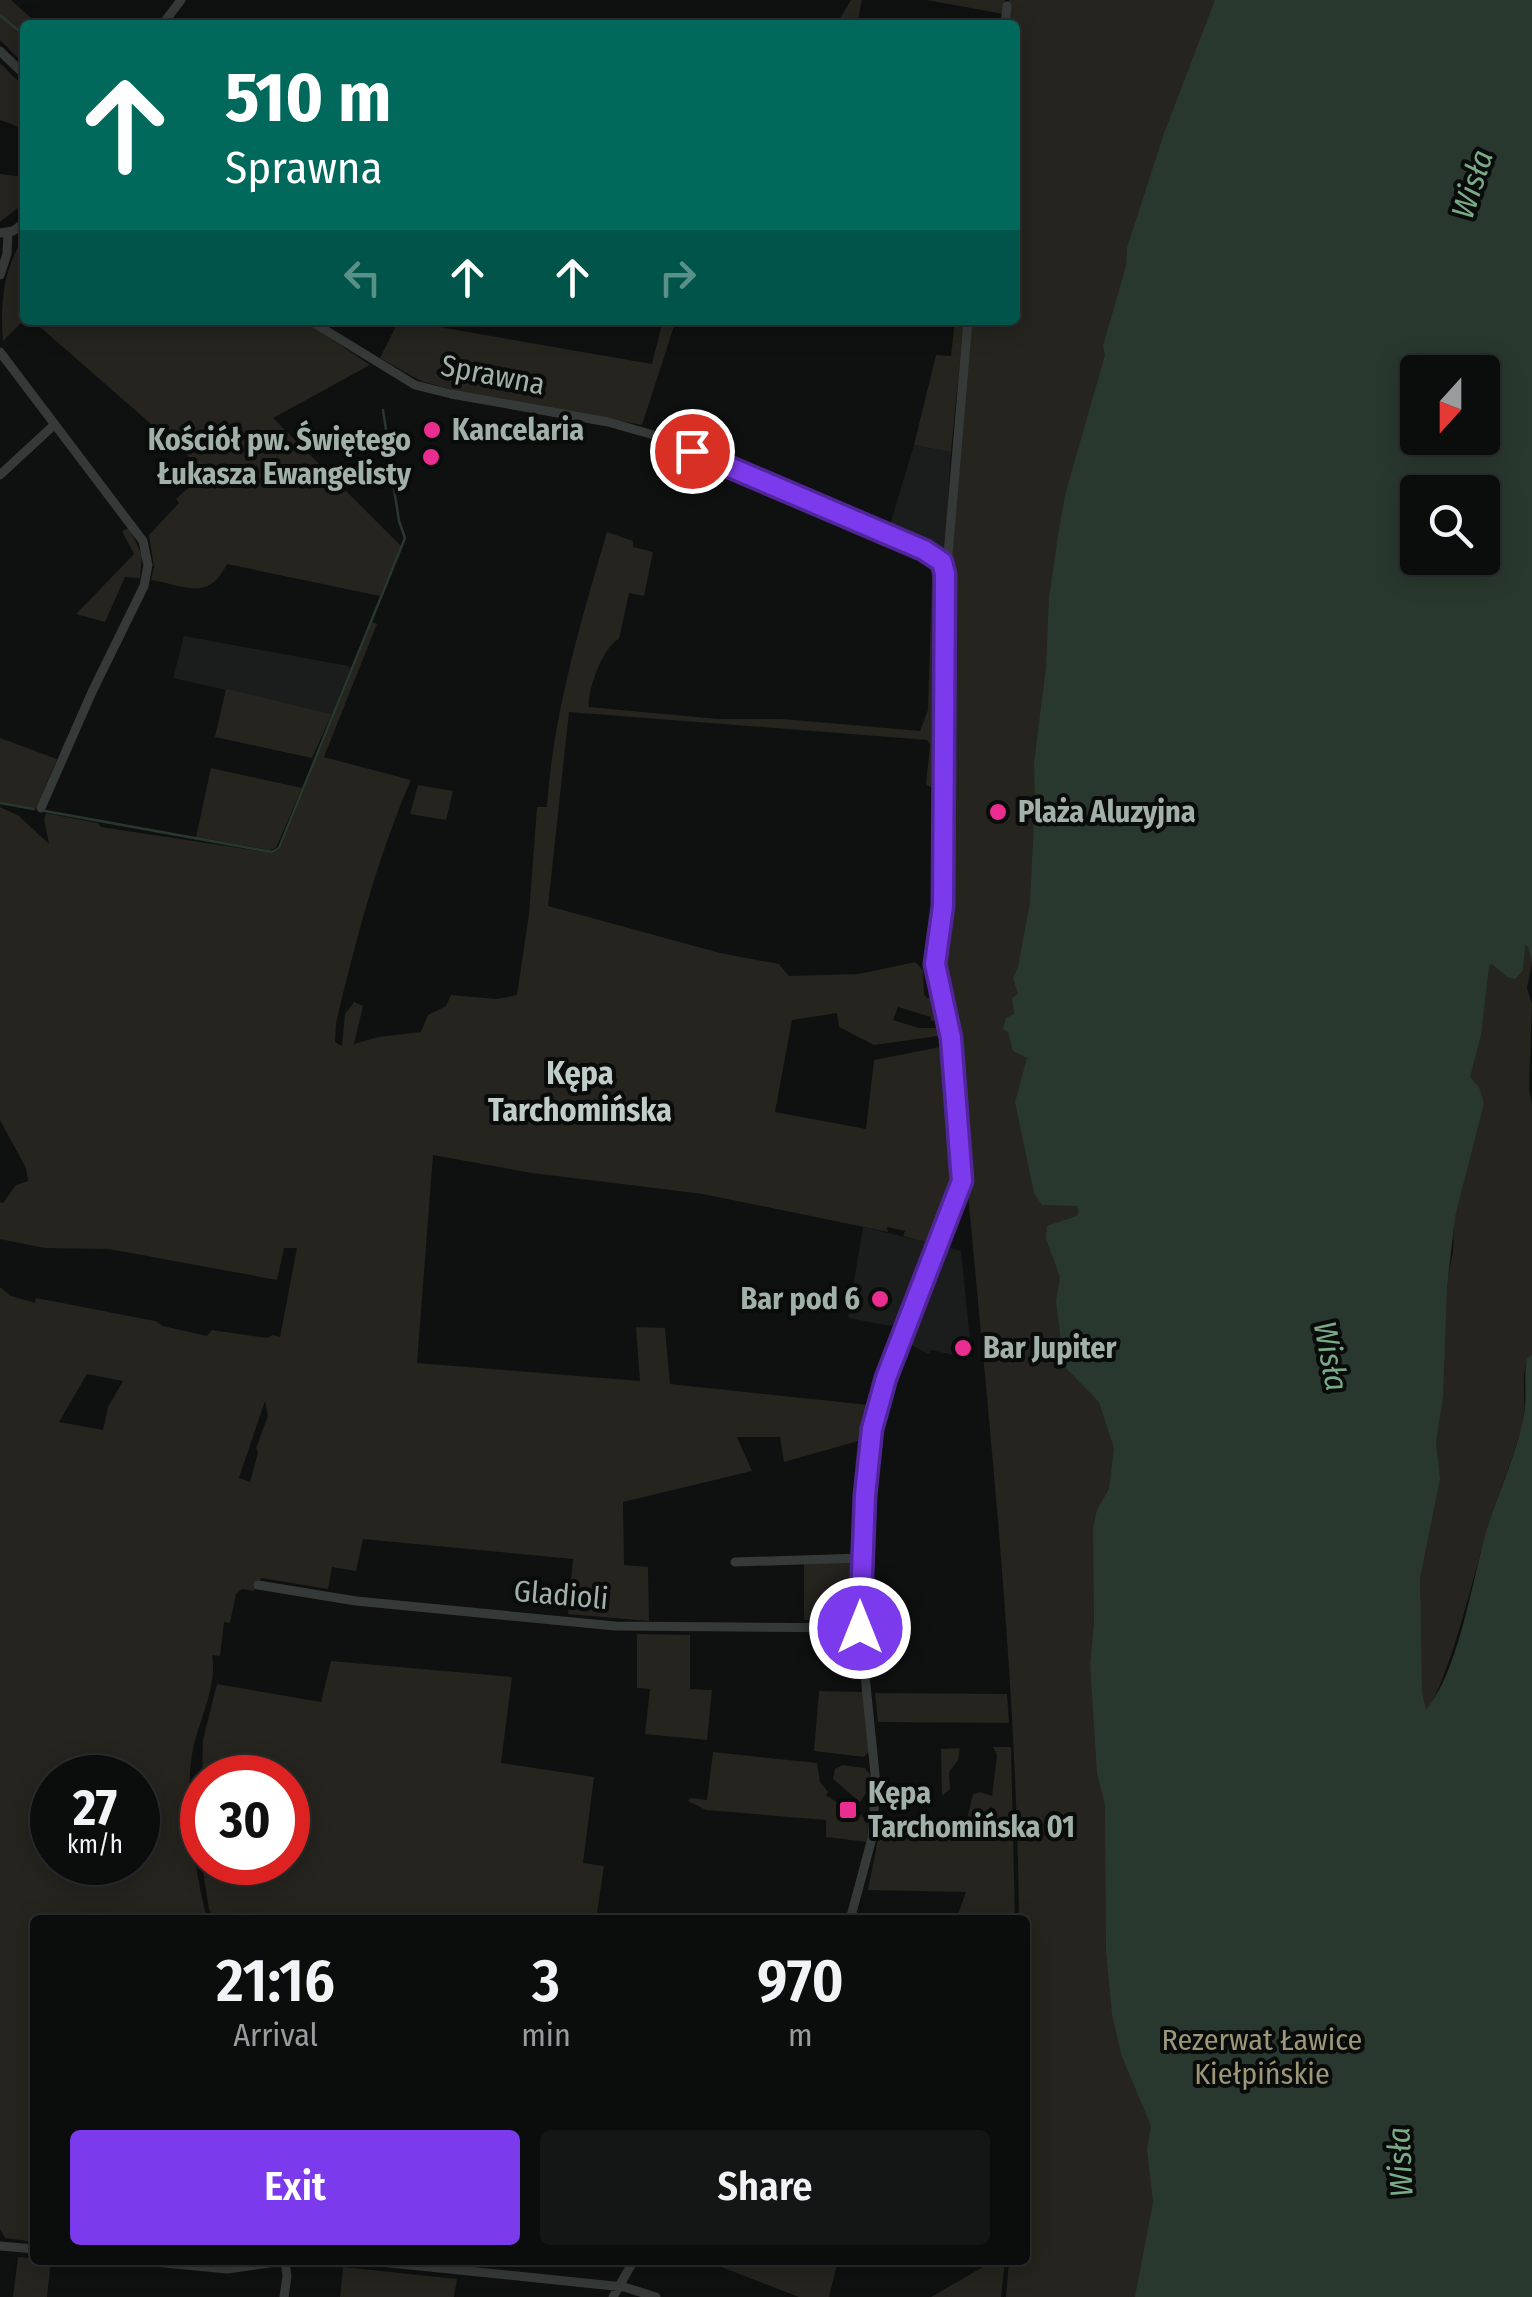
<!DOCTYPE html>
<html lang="en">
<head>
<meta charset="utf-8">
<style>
  :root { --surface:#0b0c0c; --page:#141515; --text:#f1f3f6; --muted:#9a9b9d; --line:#2b2c2d; --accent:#7c3aed }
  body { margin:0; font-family:"Fira Sans Condensed",sans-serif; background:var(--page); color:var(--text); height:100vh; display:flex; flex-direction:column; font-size:38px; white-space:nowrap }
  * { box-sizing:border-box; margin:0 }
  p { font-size:32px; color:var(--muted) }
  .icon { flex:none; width:55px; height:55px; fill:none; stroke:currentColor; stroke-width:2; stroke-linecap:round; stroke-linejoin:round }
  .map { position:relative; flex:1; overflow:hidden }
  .drawer { position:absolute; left:30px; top:1915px; width:1000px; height:350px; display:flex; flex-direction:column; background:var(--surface); border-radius:10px; box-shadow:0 5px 25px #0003,0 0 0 2px var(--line) }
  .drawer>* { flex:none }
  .guide { position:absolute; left:20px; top:20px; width:1000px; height:305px; border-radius:10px; box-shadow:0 5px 25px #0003,0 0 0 2px var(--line); background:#00695c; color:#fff; overflow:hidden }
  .needle { width:65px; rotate:201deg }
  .fabs { position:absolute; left:1400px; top:355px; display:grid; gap:20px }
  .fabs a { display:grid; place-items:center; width:100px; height:100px; border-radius:10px; background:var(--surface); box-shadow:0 5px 25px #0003,0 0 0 2px var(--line); font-size:50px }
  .speed { position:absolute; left:30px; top:1755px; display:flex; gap:20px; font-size:50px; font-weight:700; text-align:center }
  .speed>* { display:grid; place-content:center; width:130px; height:130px; border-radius:50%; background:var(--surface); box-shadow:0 5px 25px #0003,0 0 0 2px var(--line); line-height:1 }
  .speed small { font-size:25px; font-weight:400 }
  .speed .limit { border:15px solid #d22; background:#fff; color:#111 }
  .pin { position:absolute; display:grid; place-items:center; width:85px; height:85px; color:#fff; margin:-42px; border:5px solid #fff; border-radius:50%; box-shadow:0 2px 10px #0007 }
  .me { position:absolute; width:110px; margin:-55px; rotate:0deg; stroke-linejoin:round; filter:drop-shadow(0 0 8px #0008) }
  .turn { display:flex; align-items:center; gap:35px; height:210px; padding:0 40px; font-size:45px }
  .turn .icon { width:130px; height:130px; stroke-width:2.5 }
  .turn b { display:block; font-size:70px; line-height:85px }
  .lanes { display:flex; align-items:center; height:95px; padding:0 40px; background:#0003; justify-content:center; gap:50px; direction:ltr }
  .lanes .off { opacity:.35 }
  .eta { display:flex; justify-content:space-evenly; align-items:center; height:170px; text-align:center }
  .eta b { font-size:60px; font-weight:600; line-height:70px }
  .primary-button { display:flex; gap:20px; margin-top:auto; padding:20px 40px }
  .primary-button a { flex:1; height:115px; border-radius:10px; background:var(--accent); color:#fff; font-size:40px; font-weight:600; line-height:115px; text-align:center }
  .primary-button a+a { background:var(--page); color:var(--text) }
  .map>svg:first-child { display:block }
</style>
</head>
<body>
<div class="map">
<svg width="1532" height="2297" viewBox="0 0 1532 2297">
  <rect width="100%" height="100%" fill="#0f1010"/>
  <path fill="#1b1d1d" d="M914 445 951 452 945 553 941 558 888 531Z
    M184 636 343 665 351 667 332 714 173 678Z
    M863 1227 926 1242 928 1248 901 1317 891 1326 848 1318Z
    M942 1245 961 1251 972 1359 931 1350 929 1354 905 1342Z"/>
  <path fill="#25241e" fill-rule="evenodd" d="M0 0H11L39 25H25V65L0 40Z
    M851 0H862L857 25H836Z
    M927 0H1005L1003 14Z
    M1009 0H1506L1272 889 1532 2297H1006L1009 2260H1025V1920H1019C1016 1622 977 1327 954 1030L943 960 948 957C933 745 949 531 968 320H1015V25H1006Z
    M0 63 25 88V129L0 120Z
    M0 174 25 177V202L0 222Z
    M25 236V319L3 341C0 305 3 267 25 236Z
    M32 320H303L370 365 273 418 401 546 380 596 227 564C208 602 187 586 151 580L154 567 149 535 179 503 176 499 206 472Z
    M399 320 652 364 663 320H676L642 425 453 390 421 381 380 358Z
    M955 320H964L951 452 914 445 936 355 951 356Z
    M670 432 890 525 888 531 667 436Z
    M129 528 142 555 140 578 125 577 105 622 76 614 134 554 122 531Z
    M607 532 633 541V547L653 552 644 596 629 593 619 639C603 646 587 691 589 707L718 719H783L920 731 928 710 932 577 930 567 914 551 929 559 940 574 938 790 926 785 930 745 927 740 569 712 548 906 720 953 779 964 789 976 859 974 915 962 923 970 924 994 927 998H938L942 1019 931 1021V1017L898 1007 893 1020 919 1028H944L945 1035 874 1045 839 1027 837 1013 792 1020 775 1112 866 1129 874 1060 940 1047 950 1052C954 1109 977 1200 926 1242L903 1236 905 1231 887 1227 888 1232 703 1194 532 1173 433 1155 417 1363 640 1381 636 1327 665 1328 670 1384 869 1405 862 1440 784 1462 780 1437H737L752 1471 623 1502 624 1565 648 1567 649 1621 568 1614 573 1559 363 1539 356 1571 332 1567 328 1589 261 1578 254 1591 242 1589 236 1594 230 1623 224 1622 220 1656 212 1655C218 1688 197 1723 192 1755 184 1810 195 1867 207 1920H35V2242L5 2238 0 2229V1287L11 1296 35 1303 36 1298 155 1321 163 1326 207 1336 212 1330 267 1338 273 1335 280 1337 297 1248H284L277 1280 109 1249 45 1248 0 1239V1202L3 1203 16 1185 28 1181 26 1168 0 1120V807L19 816 49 844 44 819 46 813 98 823 101 827 273 853 280 849 372 622 377 624 324 757 411 780C377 858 356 940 336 1023L335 1042 342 1046 345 1014 354 1002 363 1006 354 1044 378 1037 421 1032 428 1015 446 1006 451 995 497 999 517 995 529 914 537 807H547C553 714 581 621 607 532ZM87 1374 123 1381 108 1407 103 1430 59 1422ZM265 1401 268 1416 256 1448 258 1453 250 1482 239 1478ZM52 1778H138V1862H52Z
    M226 689 332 714 312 758 215 737Z
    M0 738 57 759 36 808 0 802Z
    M211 768 302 788 276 848 270 850 196 837Z
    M418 785 453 791 446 820 410 814Z
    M1433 925 1528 947 1532 963 1527 988 1532 1004 1529 1088 1532 1104V1355C1517 1371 1528 1401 1523 1421 1514 1459 1497 1494 1487 1531 1468 1595 1455 1660 1424 1720L1413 1634 1432 1354 1453 1252 1454 1217 1463 1178Z
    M854 1561 853 1611 844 1619 804 1620V1562Z
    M637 1634 690 1635V1689L712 1690 707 1740 645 1734 650 1689 637 1688Z
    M331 1661 512 1677 501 1763 594 1777 583 1863 604 1866 596 1920H370L285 1916 284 1920H215L209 1909 200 1851 203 1740 217 1684 321 1702ZM202 1778H288V1862H202Z
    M819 1691 863 1692 870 1750 864 1757 814 1751Z
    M875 1693 1007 1694 1009 1723 878 1722Z
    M993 1747H1011L1015 1920H956L966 1892 868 1890 881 1824 967 1819 973 1794 980 1792 992 1796 997 1755Z
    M960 1748 958 1760 949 1772 950 1789 942 1796 941 1749Z
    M713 1752 817 1763 820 1782 828 1792 826 1795 857 1816 859 1813 868 1822 867 1842 826 1837V1820L706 1810 688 1801 691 1798 707 1800Z
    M842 1765 865 1768 871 1776 868 1791 860 1802 833 1779 835 1769Z
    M18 2257 51 2260 47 2297H13Z
    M703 2260H838L829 2297H799Z
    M995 2260H1005L1001 2297H931Z
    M343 2267 457 2279 454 2297H340Z"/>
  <path fill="#29382e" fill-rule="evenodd" d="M1215 0H1532V964L1528 947 1525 946 1523 970 1515 979 1507 977 1492 964 1489 966 1481 1035 1470 1077 1479 1087 1484 1103 1455 1217 1447 1287 1443 1396 1436 1443 1440 1479 1420 1578 1422 1692 1426 1710C1459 1671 1472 1580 1487 1529 1498 1493 1515 1458 1523 1420 1528 1400 1523 1379 1527 1359L1532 1355V2297H1135L1153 2202 1147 2149 1151 2126 1121 2054 1112 2014 1106 1951 1105 1805 1097 1773 1090 1665 1094 1624 1093 1528 1097 1510 1109 1489 1114 1448 1099 1402 1064 1366 1056 1301 1060 1277 1046 1239 1047 1226 1077 1216 1079 1212 1077 1206 1042 1205 1034 1193 1015 1102 1027 1058 1013 1051 1008 1032 1003 1029 1006 1018 1014 1014 1012 998 1018 994 1013 978 1018 967 1030 902 1035 803 1034 763 1046 667 1049 598 1059 529 1065 495 1105 355 1103 346 1126 266 1127 248 1163 136ZM1418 372H1482V438H1418ZM1418 492H1482V558H1418Z"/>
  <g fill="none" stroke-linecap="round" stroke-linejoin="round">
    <path stroke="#29382e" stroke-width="2.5" d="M0 15 25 36
      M383 410 387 436
      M0 803 34 809
      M45 811 272 852 279 848 405 538 399 521 387 443"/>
    <path stroke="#353a38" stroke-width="9" d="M162 25 181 0
      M1005 25 1007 6
      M0 51 25 75
      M0 233 13 231 25 222
      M0 275 7 254 8 233
      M309 320 415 385 451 394 608 422 657 436 925 550 941 563 945 585 941 763 943 906 935 964 951 1038 962 1161 957 1198 886 1378 872 1429 865 1495 859 1616 876 1784 872 1838 850 1920
      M0 352 143 541 148 565 144 586 92 692 41 808
      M0 475 54 425
      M941 563 948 555 968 320
      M735 1562 862 1558
      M258 1585 356 1601 615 1626 860 1628
      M0 2246 35 2249
      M134 2260 227 2269 291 2260
      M361 2260 624 2287 656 2297
      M284 2297 287 2276 285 2261
      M613 2297 634 2260"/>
  </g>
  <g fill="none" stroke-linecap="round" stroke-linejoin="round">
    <defs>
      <path id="route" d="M692 451 924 550 942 562 945 574 943 906 935 964 951 1038 962 1181 886 1378 872 1429 865 1495 860 1628"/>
    </defs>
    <use href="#route" stroke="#51269a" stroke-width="25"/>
    <use href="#route" stroke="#7c3aed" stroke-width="18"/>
  </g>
  <g fill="#ea2e90" stroke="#0a0b0b" stroke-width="4">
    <circle cx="432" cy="430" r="10"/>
    <circle cx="431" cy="457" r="10"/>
    <circle cx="998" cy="812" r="10"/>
    <circle cx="880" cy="1299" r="10"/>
    <circle cx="963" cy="1348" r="10"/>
    <rect x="838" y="1800" width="20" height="20" rx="5"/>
  </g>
  <g text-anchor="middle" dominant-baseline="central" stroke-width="8" stroke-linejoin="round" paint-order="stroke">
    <g font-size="30" fill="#a1b1a9" stroke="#0a0b0b">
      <text transform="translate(493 375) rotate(11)">Sprawna</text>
      <text transform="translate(561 1595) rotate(5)">Gladioli</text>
    </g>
    <g font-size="30" font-weight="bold" fill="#a1b1a9" stroke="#0a0b0b" text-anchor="start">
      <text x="452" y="430">Kancelaria</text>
      <text x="411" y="440" text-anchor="end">Kościół pw. Świętego<tspan x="411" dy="34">Łukasza Ewangelisty</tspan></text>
      <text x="1018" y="812">Plaża Aluzyjna</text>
      <text x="860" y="1299" text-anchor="end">Bar pod 6</text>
      <text x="983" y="1348">Bar Jupiter</text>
      <text x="868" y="1793">Kępa<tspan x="868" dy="34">Tarchomińska 01</tspan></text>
    </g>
    <g font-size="30" fill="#9b9778" stroke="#0a0b0b">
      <text x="1262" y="2040">Rezerwat Ławice<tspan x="1262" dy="34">Kiełpińskie</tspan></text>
    </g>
    <g font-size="32" font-style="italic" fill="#78ab86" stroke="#0a0b0b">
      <text transform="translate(1472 184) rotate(-72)">Wisła</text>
      <text transform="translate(1331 1356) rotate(79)">Wisła</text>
      <text transform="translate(1400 2162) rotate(-93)">Wisła</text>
    </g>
    <g font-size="32" font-weight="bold" fill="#c1cdc8" stroke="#0a0b0b">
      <text x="580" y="1073">Kępa<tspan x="580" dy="37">Tarchomińska</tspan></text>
    </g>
  </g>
</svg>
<div class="fabs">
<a><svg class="needle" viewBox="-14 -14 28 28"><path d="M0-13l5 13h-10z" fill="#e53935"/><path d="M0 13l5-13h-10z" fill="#9a9b9d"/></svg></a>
<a><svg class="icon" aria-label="search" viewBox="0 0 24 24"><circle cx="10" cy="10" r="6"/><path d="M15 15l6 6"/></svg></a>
</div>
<div class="speed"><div>27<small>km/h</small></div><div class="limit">30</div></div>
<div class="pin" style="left:692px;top:451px;background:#d93025"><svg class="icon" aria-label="arrive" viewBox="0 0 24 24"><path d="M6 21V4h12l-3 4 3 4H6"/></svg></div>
<svg class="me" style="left:860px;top:1628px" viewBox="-20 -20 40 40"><circle r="17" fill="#7c3aed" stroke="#fff" stroke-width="3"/><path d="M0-11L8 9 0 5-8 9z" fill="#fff"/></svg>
<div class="guide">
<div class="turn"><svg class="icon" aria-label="ahead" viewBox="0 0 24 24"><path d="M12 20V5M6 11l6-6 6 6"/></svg><div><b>510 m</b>Sprawna</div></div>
<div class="lanes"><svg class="icon off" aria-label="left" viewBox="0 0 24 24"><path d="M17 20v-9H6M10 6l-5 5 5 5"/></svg><svg class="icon" aria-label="ahead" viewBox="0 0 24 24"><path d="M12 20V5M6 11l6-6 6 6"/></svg><svg class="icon" aria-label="ahead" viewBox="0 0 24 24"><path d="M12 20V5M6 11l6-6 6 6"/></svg><svg class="icon off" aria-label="right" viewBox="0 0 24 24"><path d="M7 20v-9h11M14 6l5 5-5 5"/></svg></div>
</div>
<section class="drawer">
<div class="eta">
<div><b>21:16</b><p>Arrival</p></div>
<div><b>3</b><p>min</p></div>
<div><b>970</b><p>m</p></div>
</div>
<div class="primary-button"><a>Exit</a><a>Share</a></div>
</section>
</div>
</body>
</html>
